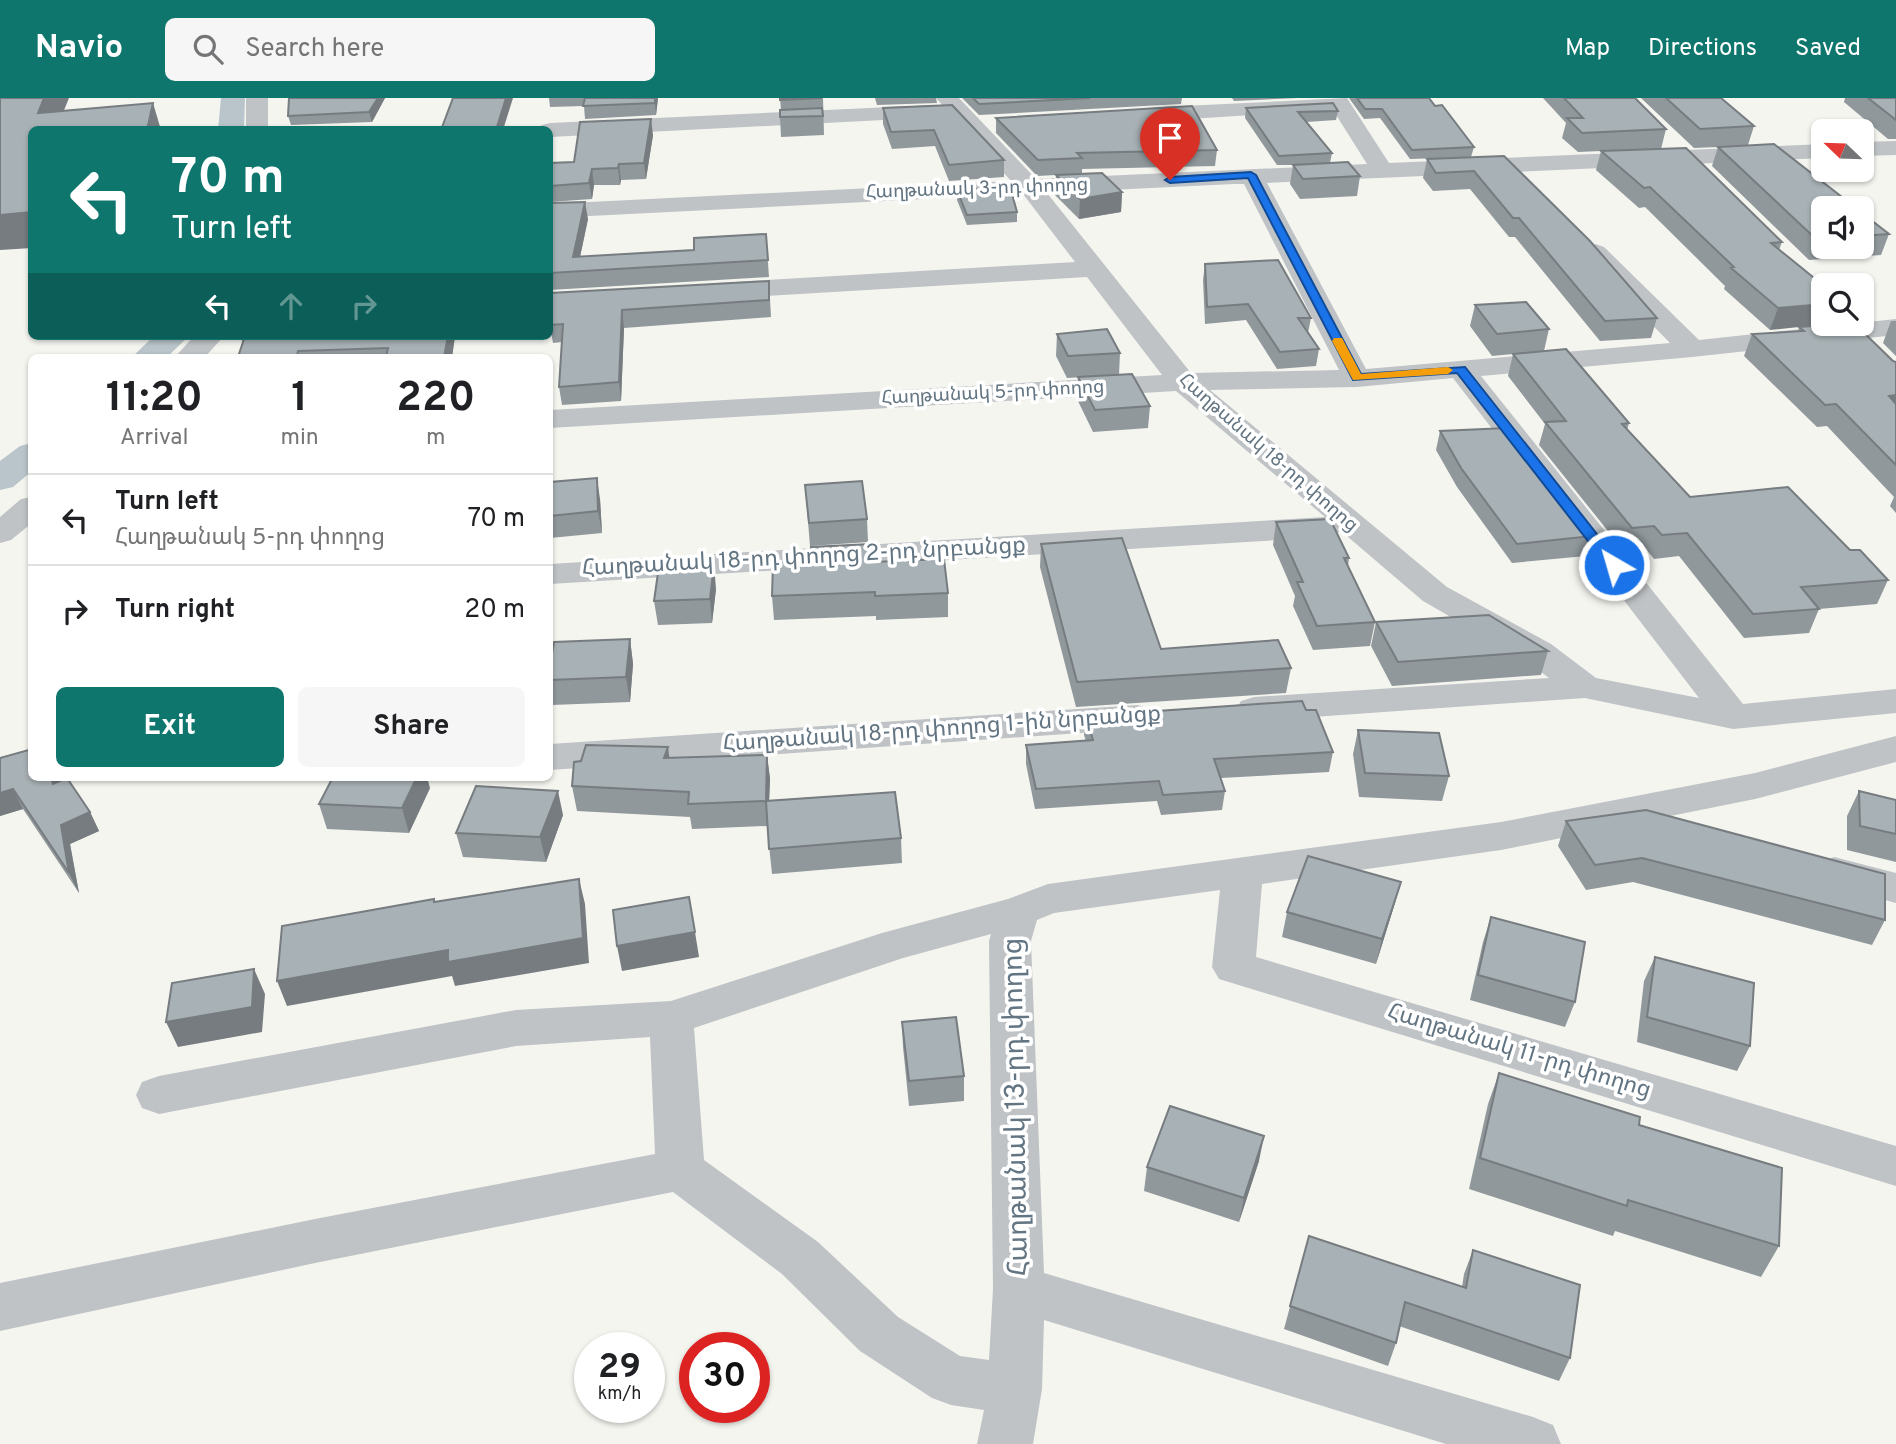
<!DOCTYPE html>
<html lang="en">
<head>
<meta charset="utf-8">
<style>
  :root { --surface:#fff; --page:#f6f6f6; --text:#202124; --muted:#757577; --line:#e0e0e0; --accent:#0f766e }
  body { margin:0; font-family:Overpass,"Noto Sans Armenian",sans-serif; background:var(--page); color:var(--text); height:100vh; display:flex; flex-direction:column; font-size:26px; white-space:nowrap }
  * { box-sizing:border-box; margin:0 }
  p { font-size:23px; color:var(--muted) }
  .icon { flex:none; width:38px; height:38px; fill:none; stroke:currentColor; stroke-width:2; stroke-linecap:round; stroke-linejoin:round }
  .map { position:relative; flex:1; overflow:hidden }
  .panel { position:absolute; left:28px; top:256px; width:525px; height:427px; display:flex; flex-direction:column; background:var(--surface); border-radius:10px; box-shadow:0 2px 5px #0004 }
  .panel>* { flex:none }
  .guide { position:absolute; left:28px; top:28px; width:525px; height:214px; border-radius:10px; box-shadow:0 2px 5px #0004; background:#0f766e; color:#fff; overflow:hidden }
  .needle { width:46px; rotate:293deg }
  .buttons { position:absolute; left:1811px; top:21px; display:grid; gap:14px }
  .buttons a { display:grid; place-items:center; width:63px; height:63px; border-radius:10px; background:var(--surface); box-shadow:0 2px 5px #0004; font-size:35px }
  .speed { position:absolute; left:574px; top:1234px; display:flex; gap:14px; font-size:35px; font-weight:700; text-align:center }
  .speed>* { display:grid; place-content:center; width:91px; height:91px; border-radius:50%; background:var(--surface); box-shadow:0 2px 5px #0004; line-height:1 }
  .speed small { font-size:18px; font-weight:400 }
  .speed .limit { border:10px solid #d22; background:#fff; color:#111 }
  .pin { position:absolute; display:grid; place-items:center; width:60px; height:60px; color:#fff; margin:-72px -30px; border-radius:50% 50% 50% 0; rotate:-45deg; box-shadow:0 0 7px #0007 }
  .pin .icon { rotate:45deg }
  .me { position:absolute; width:77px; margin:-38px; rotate:322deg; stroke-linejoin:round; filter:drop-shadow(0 0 5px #0008) }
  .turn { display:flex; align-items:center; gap:24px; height:147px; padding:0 28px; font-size:32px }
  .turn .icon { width:91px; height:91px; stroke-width:2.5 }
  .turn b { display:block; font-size:49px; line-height:60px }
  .lanes { display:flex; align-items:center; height:66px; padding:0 28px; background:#0003; justify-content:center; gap:35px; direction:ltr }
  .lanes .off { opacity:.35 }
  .eta { display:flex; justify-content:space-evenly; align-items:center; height:119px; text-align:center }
  .eta b { font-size:42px; font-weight:700; line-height:49px }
  .action { display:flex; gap:14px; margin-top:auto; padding:14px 28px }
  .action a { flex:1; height:80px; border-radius:10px; background:var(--accent); color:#fff; font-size:28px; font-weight:700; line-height:80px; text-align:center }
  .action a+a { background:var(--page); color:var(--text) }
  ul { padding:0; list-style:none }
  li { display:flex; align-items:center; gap:21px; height:91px; padding:0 28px; border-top:2px solid var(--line) }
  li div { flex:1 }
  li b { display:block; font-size:26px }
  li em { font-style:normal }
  header { display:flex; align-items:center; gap:42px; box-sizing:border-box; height:98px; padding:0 35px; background:var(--accent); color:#fff }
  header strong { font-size:33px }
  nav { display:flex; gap:38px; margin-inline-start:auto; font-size:24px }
  .search { width:490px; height:63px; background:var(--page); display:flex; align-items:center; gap:18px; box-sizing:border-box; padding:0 24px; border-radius:10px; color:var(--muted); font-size:26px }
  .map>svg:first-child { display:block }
</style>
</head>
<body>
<header>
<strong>Navio</strong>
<div class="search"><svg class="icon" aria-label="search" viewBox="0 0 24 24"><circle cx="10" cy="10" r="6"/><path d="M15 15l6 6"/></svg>Search here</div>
<nav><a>Map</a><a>Directions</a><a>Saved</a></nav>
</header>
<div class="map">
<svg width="1896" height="1346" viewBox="0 0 1896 1346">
  <rect width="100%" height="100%" fill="#f5f5f0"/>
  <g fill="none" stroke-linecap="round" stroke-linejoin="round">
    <path fill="#b9c5ca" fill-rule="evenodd" d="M221 0H245L244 32H218Z
      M154 238H189L167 259H132Z
      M32 345V373L13 389 0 392V363L20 348Z"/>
    <path fill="#bfc3c6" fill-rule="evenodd" d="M246 0H268V32H246Z
      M936 0H959L1036 81 1367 66 1333 12 1142 24 1134 22 1131 17 1134 12 1142 10 1347 0 1389 65 1824 46V60L1267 85 1366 271 1670 245 1586 159 1582 154 1586 149 1595 146 1604 149 1699 242 1896 221V237L1692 259 1481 278 1743 606 1896 591V615L1733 631 1585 600 1254 623 1241 619 1236 611 1241 603 1254 599 1549 580 1525 562 1423 503 1341 433 1328 439 550 486V466L1325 419 1176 293 550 330V312L1162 277 1087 179 717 201 708 199 704 193 708 187 717 185 1075 164 1023 96 550 120V106L1011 83ZM1234 86H1244L1339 272 1191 275 1047 95ZM1453 280 1699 600 1596 580 1551 546 1447 489 1210 292 1357 289Z
      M934 7 942 9 945 14 942 19 550 39V32H539L542 27 550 25Z
      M1896 43V57L1862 58V44Z
      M194 238H224L205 259H175Z
      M32 399V425L11 442 0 445V419L21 401Z
      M1138 607 1151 611 1157 619 1151 627 1138 631 550 672V646Z
      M1896 638V664L1755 701 1501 752 1262 786 1256 859 1896 1048V1088L1219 881 1212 869 1220 792 1054 815 1037 822 1031 843 1044 1175 1533 1319 1553 1327 1561 1346H1446L1044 1222 1042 1291 1033 1346H977L984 1312 951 1307 932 1300 860 1253 782 1176 673 1094 315 1165 0 1233V1185L315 1121 655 1056 650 939 516 948 159 1016 142 1010 136 997 142 984 159 978 516 912 671 903 882 835 1008 801 1048 786 1501 724 1755 675ZM991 836 989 843 993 1191 989 1262 960 1258 898 1219 818 1144 704 1062 694 930 903 860Z
      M1834 759 1896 775V805L1819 784 1813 774 1819 764Z"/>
  </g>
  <path fill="#90989c" d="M385 0 372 24 291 27 288 18Z
    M549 0H658L656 17 585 21 584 8 550 9Z
    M780 0H823L824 37 781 39 780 19 781 12Z
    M875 0H936L937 5 877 7Z
    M962 0H1182L1181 6 979 17Z
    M1232 0H1298L1234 3Z
    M1349 0H1429L1474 49 1471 59 1410 61 1380 20 1364 21Z
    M1543 0H1635L1666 31 1661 51 1782 144 1779 152 1824 188 1770 232 1724 191 1725 188 1645 109 1639 110 1596 72 1601 53 1578 54 1562 40 1566 25Z
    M1641 0H1721L1754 28 1748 47 1824 110V149H1862V115L1889 136 1881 157 1809 162 1712 68 1718 49 1694 50Z
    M1845 0H1896V41H1888L1844 4Z
    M883 10 1004 62V79L949 83 935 48 892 51 883 26Z
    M1246 10 1338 13 1336 22 1306 24 1332 55 1330 65 1360 78 1357 98 1300 101 1290 86 1293 67H1277L1245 20Z
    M996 20 1217 52 1215 68 1082 71V76L1122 94 1121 114 1079 121 1055 97 1056 77 1037 78 996 35Z
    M653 37 646 81 621 82 620 87H594L592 101 550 104V65L574 64Z
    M1504 58 1657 220 1651 240 1600 243 1515 139H1509L1470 91 1433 93 1423 80 1427 61Z
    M957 92 1017 114V124L967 127 957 102Z
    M550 105 588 121 580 159 694 152 766 136 769 179 550 192Z
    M1205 166 1311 220 1308 235 1319 251 1316 268 1277 271 1246 222 1205 226 1203 182Z
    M769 183 771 219 624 230 621 303 562 307 559 289 562 244 553 245 551 234H550V195Z
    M1475 207 1549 231 1544 253 1492 258 1470 228Z
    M1891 223H1896V258L1883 245Z
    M1799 229 1896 264V415L1890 408 1894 399 1827 328 1817 329 1744 258 1752 236 1798 234Z
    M1057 236 1120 255 1119 277 1067 280 1056 258Z
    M240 238H455L452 259H238L243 245Z
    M1513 256 1629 325 1627 332 1690 399 1850 452 1888 482 1877 506 1819 511 1809 535 1744 540 1679 458 1654 461 1646 451 1624 453 1539 347 1545 326 1508 278Z
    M1078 279 1150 308 1148 330 1093 334 1077 301Z
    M1440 333 1592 438 1586 458 1512 465 1457 389 1436 352Z
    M550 355 553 375 552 384 600 401 602 435 550 440Z
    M805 387 867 421 868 444 810 448Z
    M1276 424 1349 460 1348 468 1375 524 1370 548 1313 552 1293 508 1295 498 1273 447Z
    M1041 446 1161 551 1291 570 1286 595 1076 609 1040 469Z
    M811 449 873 464 948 495V519L876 522V518L774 522 772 498 812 463Z
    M716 491 712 525 658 527 654 503Z
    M1376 524 1548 553 1541 577 1392 588 1371 548Z
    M630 541 633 566 630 604 552 607 550 597V567Z
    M1306 612 1333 654 1329 674 1221 680 1225 693 1222 712 1161 717 1157 703 1035 711 1026 666V647L1086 643 1084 637 1086 618Z
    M1358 632 1449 678 1442 703 1359 699 1353 656Z
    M767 657 770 681 769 703 901 740 902 765 772 776 767 728 692 731 690 719 577 713 572 688 669 660Z
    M0 660 58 684 90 714 99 733 70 746 79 795 23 711 0 718Z
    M430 690 409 735 327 731 319 706Z
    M1859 693 1896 702V764L1847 752V718Z
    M563 717 546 764 463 759 456 735Z
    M1566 723 1885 822 1872 847 1633 784 1586 792 1558 748Z
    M1401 784 1394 808 1376 866 1282 839 1287 814Z
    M1491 819 1575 904 1565 929 1470 902 1483 844Z
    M1655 859 1750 948 1737 973 1637 944 1644 883Z
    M902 924 964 978V1003L909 1008 903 949Z
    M1499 975 1639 1027 1779 1148 1761 1179 1615 1133 1613 1138 1469 1091 1488 1006Z
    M1259 1063 1239 1124 1144 1093 1147 1069Z
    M1309 1138 1462 1189 1464 1176 1473 1152 1570 1260 1559 1283 1399 1228 1396 1245 1388 1268 1284 1231Z"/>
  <path fill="#767c7f" d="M44 0H69L56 32 38 15Z
    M378 0H385L372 24 369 14Z
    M506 0H513L503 32H496Z
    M655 0H658L656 17 655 5Z
    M153 5 161 32H147Z
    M651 21 653 37 646 81 644 65Z
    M619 66 621 82 620 87 618 70Z
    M592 71 594 87 592 101 589 85Z
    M1122 94 1121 114 1079 121 1080 101Z
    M585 104 588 121 577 173 573 159Z
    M32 114V150L0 152V117Z
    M1824 206V226H1827L1770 232 1778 210Z
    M622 212 624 230 621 303 619 284Z
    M448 238H455L452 259H444Z
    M1896 297V318L1889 298Z
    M550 355 553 375 550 401Z
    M597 380 600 401 602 435 598 413Z
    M714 467 716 491 712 525 710 501Z
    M630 541 633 566 630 604 626 579Z
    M668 649 671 673 664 660Z
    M767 657 770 681 768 728 766 703Z
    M51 679H57L62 706 53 686Z
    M417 679H427L430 690 409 735 402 710Z
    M13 691 23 711 0 718V695Z
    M558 693 563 717 546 764 540 739Z
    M90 714 99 733 70 746 79 795 69 775 61 727Z
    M579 781 585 806 589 865 455 888 452 878 287 908 277 883Z
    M1401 784 1394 808 1376 866 1382 841Z
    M695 834 699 859 622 873 617 848Z
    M254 871 265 896 262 934 178 949 166 924Z
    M1264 1038 1259 1063 1239 1124 1244 1100Z"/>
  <path fill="#a8b1b5" stroke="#767c7f" stroke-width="2" d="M0 0H44L38 15 153 5 147 32H32V114L0 117Z
    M289 0H378L369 14 288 18Z
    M453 0H506L496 32H441Z
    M585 0H655V5L583 8Z
    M780 0H822L780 2Z
    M973 0H1090L979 6Z
    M1357 0H1429L1435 8 1442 7 1474 49 1412 52 1382 11H1365Z
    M1564 0H1635L1666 31 1582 35 1567 20H1583Z
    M1666 0H1721L1754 28 1700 31Z
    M1868 0H1896V22Z
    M1333 5 1338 13 1298 14 1332 55 1279 58 1246 10Z
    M952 7 1004 62 949 67 934 32 891 34 883 10Z
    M1192 8 1217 52 1077 55 1082 60 1038 62 996 20Z
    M822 10 823 18 780 19V12Z
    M651 21 644 65 619 66 618 70 592 71 589 85 550 88V65L574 64 580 24Z
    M1774 46 1856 110H1824V141L1817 142 1718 49Z
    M1686 50 1782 144 1771 145 1824 188V206L1778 210 1731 170 1734 169 1650 89 1644 90 1601 53Z
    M1504 58 1590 143 1657 220 1605 223 1519 120H1513L1474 73 1436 75 1427 61Z
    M1348 64 1360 78 1303 81 1293 67Z
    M1102 75 1122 94 1080 101 1056 77Z
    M1010 89 1017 114 967 117 957 92Z
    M585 104 573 159 694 152V140L766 136 768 162 550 175V105Z
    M1862 115 1889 136 1862 138Z
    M1278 162 1311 220H1298L1319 251 1280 254 1248 206 1207 209 1205 166Z
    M769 183V202L622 212 619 284 559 289 563 226 550 227 551 216 550 217V195Z
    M1526 204 1549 231 1497 236 1475 207Z
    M1836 226H1855L1893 263 1896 264V297L1889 298 1896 306V367L1836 306 1825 307 1752 236 1804 233 1799 229Z
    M1107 231 1120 255 1068 258 1057 236Z
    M245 238H448L444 259H386L388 250 298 253 297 259H238Z
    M1566 251 1629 325 1622 326 1690 399 1788 389 1850 452H1860L1888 482 1801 489 1819 511 1753 516 1687 435 1662 437 1654 428 1632 430 1545 324 1566 323 1513 256Z
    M1132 276 1150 308 1095 312 1078 279Z
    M1507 330 1592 438 1517 446 1461 370 1440 333Z
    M597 380 598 413 550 418V384Z
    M862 383 867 421 809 425 805 387Z
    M1330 421 1349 460H1344L1375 524 1317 528 1297 484H1303L1276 424Z
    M1122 440 1161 551 1278 542 1291 570 1077 584 1041 446Z
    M870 446 873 464 944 461 948 495 875 498V494L772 498 773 465 813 463 811 449Z
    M714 467 710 501 654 503 659 468Z
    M1489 517 1548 553 1398 564 1376 524Z
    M630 541 626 579 550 582V567L554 544Z
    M1302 603 1306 612H1316L1333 654 1214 661 1225 693 1163 697 1159 683 1036 691 1026 647 1093 642 1086 618Z
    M1358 632 1439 635 1449 678 1365 675Z
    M586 647 668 649 664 660 767 657 766 703 688 706 689 694 572 688 574 664 581 663Z
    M32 651V679H51L53 686 67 680 90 714 61 727 69 775 13 691 0 695V660Z
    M333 679H417L402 710 319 706Z
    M476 688 558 693 540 739 456 735Z
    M1859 693 1896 702V736L1860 728Z
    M895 694 901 740 769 751 766 703Z
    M1646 712 1885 776V822L1642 760 1595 767 1566 723Z
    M1308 758 1401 784 1382 841 1287 814Z
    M579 781 583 840 448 864V852L277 883 282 828 434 801V804Z
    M689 799 695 834 617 848 613 812Z
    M1491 819 1585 844 1575 904 1478 877Z
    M1655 859 1754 885 1750 948 1647 919Z
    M254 871 252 909 166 924 172 885Z
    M956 919 964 978 909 983 902 924Z
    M1499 975 1640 1019 1639 1027 1782 1070 1779 1148 1628 1102 1627 1108 1480 1060Z
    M1170 1008 1264 1038 1244 1100 1147 1069Z
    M1309 1138 1466 1190 1473 1152 1580 1187 1570 1260 1405 1204 1396 1245 1290 1208Z"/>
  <path fill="#1a73e8" stroke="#114b97" stroke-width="2" d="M1251 74 1256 77 1361 276 1465 269 1619 464V470H1609L1457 275 1353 282 1248 80 1170 85 1165 82 1170 79Z"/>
  <path fill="#f59e0b" d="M1334 240H1342L1361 276 1448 269 1453 272 1448 276 1353 282 1332 243Z"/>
  <g text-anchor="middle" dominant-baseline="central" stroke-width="7" stroke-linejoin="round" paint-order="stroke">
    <g font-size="19" fill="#637582" stroke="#fff">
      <text transform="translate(977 91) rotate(-2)">Հաղթանակ 3-րդ փողոց</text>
      <text transform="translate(993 295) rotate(-3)">Հաղթանակ 5-րդ փողոց</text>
      <text transform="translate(1268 355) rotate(41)">Հաղթանակ 18-րդ փողոց</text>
    </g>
    <g font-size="23" fill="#637582" stroke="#fff">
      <text transform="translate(804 460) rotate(-3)">Հաղթանակ 18-րդ փողոց 2-րդ նրբանցք</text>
      <text transform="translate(942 632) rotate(-4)">Հաղթանակ 18-րդ փողոց 1-ին նրբանցք</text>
      <text transform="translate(1519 954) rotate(17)">Հաղթանակ 11-րդ փողոց</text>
    </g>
    <g font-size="28" fill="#637582" stroke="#fff">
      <text transform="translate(1017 1009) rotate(-91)">Հաղթանակ 13-րդ փողոց</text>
    </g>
  </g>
</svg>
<div class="buttons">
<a><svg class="needle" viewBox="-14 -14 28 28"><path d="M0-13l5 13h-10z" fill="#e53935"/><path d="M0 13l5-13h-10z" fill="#757577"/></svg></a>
<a><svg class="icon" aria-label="sound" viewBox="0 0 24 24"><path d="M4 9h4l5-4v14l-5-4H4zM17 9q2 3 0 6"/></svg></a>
<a><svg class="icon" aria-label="search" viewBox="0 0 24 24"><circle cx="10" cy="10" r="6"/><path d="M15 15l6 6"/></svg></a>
</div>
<div class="speed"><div>29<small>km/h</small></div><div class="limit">30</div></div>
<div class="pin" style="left:1170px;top:82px;background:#d93025"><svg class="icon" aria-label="arrive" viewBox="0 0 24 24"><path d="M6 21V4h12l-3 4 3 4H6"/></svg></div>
<svg class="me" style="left:1614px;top:467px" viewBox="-20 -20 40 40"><circle r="17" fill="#1a73e8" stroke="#fff" stroke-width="3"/><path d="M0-11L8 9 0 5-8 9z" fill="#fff"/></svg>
<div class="guide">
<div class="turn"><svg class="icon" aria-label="left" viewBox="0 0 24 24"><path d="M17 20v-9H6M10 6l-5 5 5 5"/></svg><div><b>70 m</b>Turn left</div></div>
<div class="lanes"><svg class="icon" aria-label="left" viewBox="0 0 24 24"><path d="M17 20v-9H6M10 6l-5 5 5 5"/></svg><svg class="icon off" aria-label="ahead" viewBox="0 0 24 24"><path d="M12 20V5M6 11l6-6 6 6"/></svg><svg class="icon off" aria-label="right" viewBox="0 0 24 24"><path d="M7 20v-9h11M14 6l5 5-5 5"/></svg></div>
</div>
<section class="panel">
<div class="eta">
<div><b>11:20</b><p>Arrival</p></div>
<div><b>1</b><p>min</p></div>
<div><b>220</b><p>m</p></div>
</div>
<ul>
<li><svg class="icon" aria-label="left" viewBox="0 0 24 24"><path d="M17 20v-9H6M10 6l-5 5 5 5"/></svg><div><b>Turn left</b><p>Հաղթանակ 5-րդ փողոց</p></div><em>70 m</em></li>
<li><svg class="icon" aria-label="right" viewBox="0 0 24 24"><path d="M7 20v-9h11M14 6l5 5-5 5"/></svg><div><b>Turn right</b></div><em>20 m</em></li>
</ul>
<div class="action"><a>Exit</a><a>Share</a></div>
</section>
</div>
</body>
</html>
